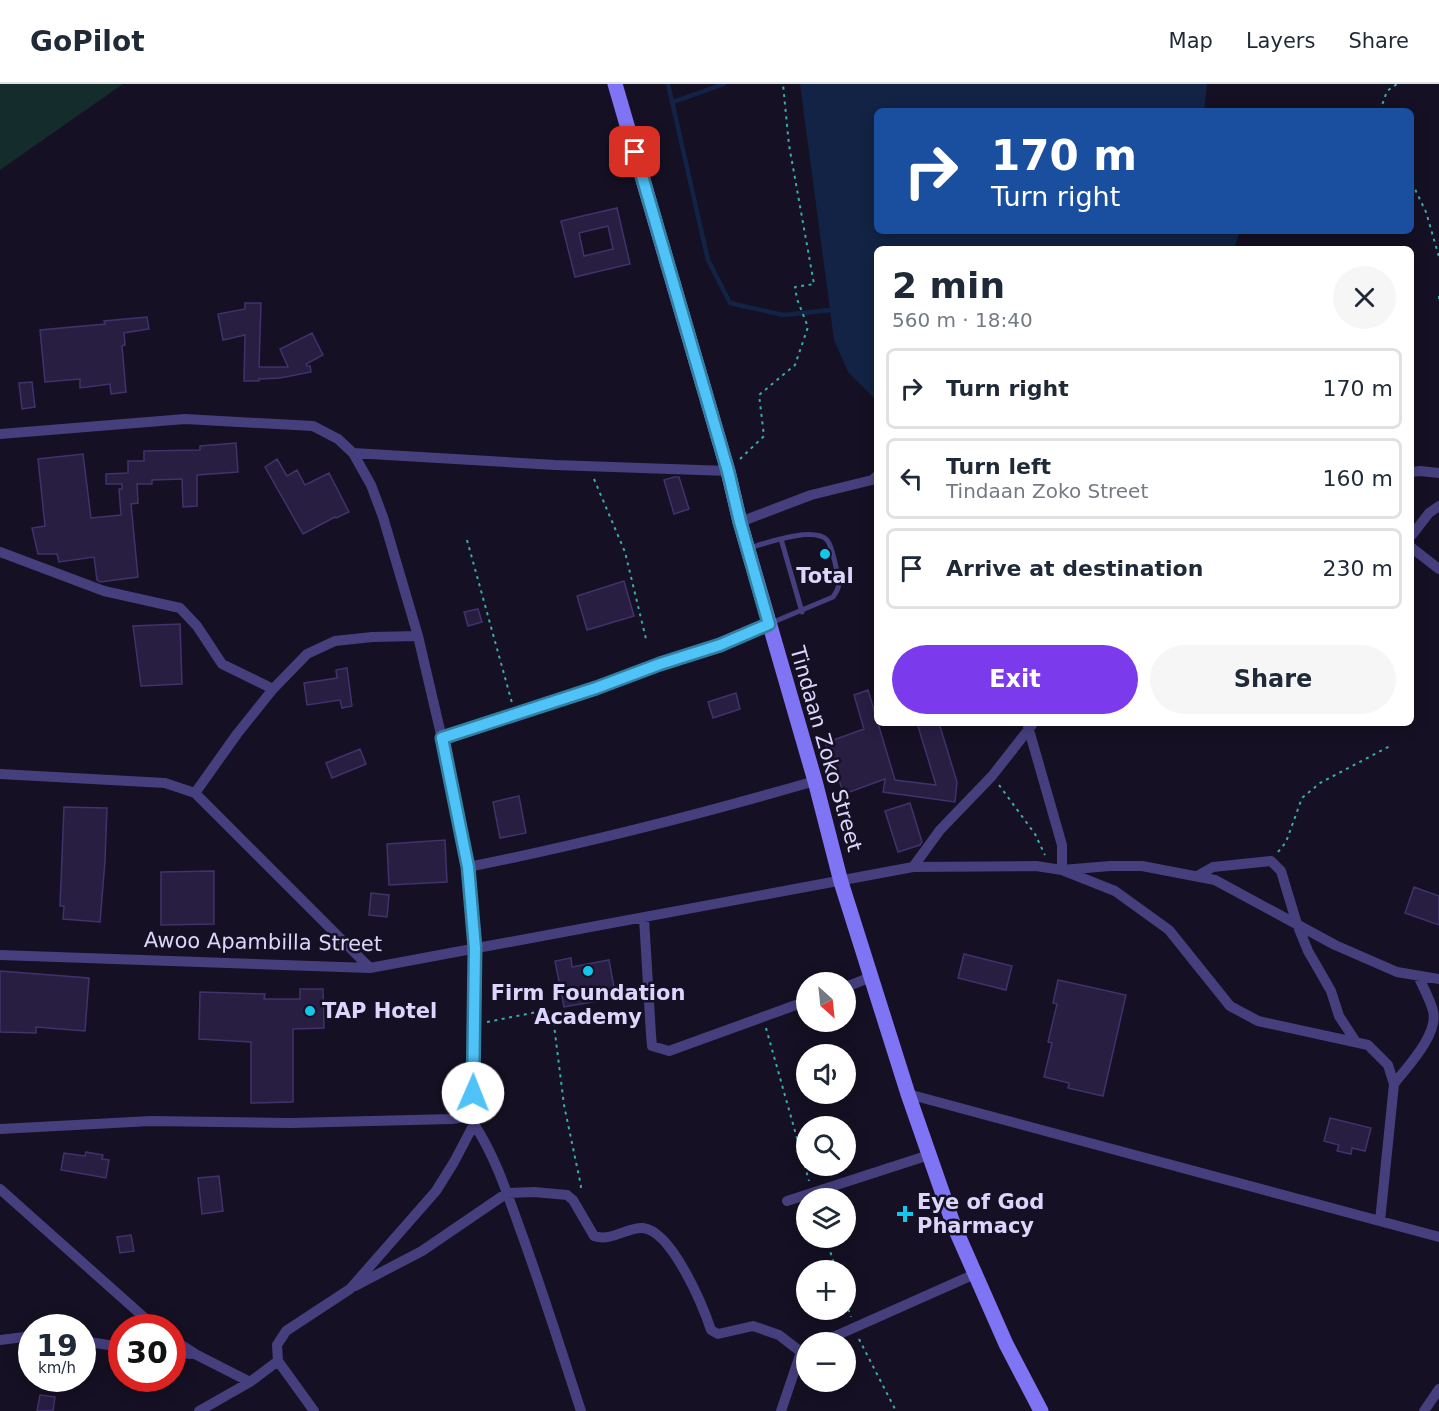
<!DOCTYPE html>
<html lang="en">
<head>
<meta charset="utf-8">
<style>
  :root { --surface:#fff; --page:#f6f6f7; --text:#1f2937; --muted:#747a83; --line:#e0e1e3; --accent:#7c3aed }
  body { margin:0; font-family:"DejaVu Sans",sans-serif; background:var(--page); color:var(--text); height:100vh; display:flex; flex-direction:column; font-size:22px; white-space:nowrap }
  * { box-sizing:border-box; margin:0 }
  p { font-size:20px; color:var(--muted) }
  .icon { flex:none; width:33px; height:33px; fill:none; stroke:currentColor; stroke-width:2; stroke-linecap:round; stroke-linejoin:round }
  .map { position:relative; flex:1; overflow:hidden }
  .panel { position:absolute; left:874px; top:162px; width:540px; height:480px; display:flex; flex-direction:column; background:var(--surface); border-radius:9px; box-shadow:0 3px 15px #0003 }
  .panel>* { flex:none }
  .guide { position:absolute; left:874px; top:24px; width:540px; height:126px; border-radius:9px; box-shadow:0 3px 15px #0003; background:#1a4fa0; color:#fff; overflow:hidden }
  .needle { width:39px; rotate:153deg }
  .fabs { position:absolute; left:796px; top:888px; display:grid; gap:12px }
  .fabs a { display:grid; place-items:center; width:60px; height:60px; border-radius:50%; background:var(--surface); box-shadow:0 3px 15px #0003; font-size:30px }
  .speed { position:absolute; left:18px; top:1230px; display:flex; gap:12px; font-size:30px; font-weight:700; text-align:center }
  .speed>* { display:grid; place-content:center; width:78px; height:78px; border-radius:50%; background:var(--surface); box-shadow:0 3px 15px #0003; line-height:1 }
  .speed small { font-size:15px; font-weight:400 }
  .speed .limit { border:9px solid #d22; background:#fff; color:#111 }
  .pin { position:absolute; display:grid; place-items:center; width:51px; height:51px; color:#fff; margin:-26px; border-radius:12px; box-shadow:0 3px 9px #0006 }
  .me { position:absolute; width:66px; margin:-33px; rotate:1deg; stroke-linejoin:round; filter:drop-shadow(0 0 4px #0008) }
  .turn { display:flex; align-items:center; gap:21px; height:126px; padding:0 18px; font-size:27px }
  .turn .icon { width:78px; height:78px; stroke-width:2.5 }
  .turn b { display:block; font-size:42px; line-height:51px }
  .round { display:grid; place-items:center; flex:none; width:63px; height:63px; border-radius:32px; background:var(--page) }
  .headline { display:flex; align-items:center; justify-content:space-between; height:102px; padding:0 18px }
  h1 { font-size:36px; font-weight:600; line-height:45px }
  .cta { display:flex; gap:12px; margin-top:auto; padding:12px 18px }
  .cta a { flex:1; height:69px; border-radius:36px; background:var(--accent); color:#fff; font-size:24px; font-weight:600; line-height:69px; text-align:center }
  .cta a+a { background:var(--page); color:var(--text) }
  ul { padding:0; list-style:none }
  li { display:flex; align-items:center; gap:18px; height:81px; margin:0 12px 9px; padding:0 6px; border:3px solid var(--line); border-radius:9px }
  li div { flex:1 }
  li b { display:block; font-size:22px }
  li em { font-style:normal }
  header { display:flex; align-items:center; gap:36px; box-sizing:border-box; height:84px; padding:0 30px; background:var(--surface); border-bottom:2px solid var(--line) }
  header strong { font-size:28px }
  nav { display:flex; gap:33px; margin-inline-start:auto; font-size:21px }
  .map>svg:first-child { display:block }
</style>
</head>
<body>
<header>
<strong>GoPilot</strong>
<nav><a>Map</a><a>Layers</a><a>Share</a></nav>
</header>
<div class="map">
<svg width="1439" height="1327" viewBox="0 0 1439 1327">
  <rect width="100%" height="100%" fill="#151023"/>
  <path fill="#142c2c" d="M0 0H123L0 86Z"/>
  <path fill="#122345" d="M800 0H1207L1204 27H878V147H1240L1234 165H878L877 317 848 288 834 256Z"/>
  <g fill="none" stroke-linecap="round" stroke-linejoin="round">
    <path stroke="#122345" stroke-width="4.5" d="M668 0 708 176 730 219 783 231 831 226
      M673 18 724 0"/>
  </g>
  <path fill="#271e42" stroke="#41326c" stroke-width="1.5" fill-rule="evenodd" d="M617 124 630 180 575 193 561 137ZM608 142 613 165 584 172 579 149Z
    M245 219H261L259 283H288L280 265 312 249 323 271 306 280 307 282H310L311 288 280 294 259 295V297H244L245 251 223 256 218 230 245 225Z
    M147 233 149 245 124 249 125 261 122 262 126 308 111 310 110 300 80 304V295L45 298 40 246 105 240 104 237Z
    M32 298 35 323 22 325 19 299Z
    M236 359 238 388 197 391V422L183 423 182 395 152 396V400H137L138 419 131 420 138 493 100 498 97 496 94 473 59 478 57 470H38L32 444 45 442 38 375 83 370 91 434 121 431 119 405H122V400H106V390L128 389V377H144V367L200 366V362Z
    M277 375 287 392 297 386 305 401 329 389 349 428 336 434 335 433 303 450 265 383Z
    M674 393H679L689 425 674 430 664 396Z
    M624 497 634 532 587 546 577 512Z
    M478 525 482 538 468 542 464 528Z
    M180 540 182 600 141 602 133 542Z
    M347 584 352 622 342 624 340 616 307 621 304 599 337 594 336 586Z
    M868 606 895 696 936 701 917 639H939L957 698 955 718 883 708 885 695 844 710 825 659 864 645 854 611Z
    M736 609 740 625 713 634 708 618Z
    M360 665 366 680 332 694 326 679Z
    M519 712 526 749 500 754 493 718Z
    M910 719 922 758 920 761 898 768 885 727Z
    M64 723 107 724 105 777 100 838 63 835 64 822H60Z
    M445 756 447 798 389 801 387 760Z
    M214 787V840L161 841V788Z
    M1414 803 1439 812V841L1405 829Z
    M371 809 389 811 387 833 369 831Z
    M964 870 1012 882 1006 906 958 894Z
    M571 874 572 883 609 876 616 914 564 923 555 877Z
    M0 887 89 894 85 947 36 943V949L0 948Z
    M1058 896 1126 911 1103 1012 1068 1004 1069 999 1044 993 1052 959 1048 958 1057 920 1053 919Z
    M300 905H323L324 944 293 945V1018L251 1019V958L199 955 200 908 265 910 264 915H300Z
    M1330 1034 1371 1044 1365 1067 1352 1064 1351 1070 1337 1067 1339 1061 1324 1057Z
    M86 1068 103 1071 102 1075 109 1076 106 1094 61 1086 64 1069 85 1072Z
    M219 1092 223 1127 202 1130 198 1094Z
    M131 1151 134 1167 120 1169 117 1153Z
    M40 1311 55 1313 53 1327H37Z"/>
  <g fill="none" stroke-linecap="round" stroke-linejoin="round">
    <path stroke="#39acac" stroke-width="2" stroke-dasharray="3 4.5" stroke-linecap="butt" d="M1380 27 1387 7 1397 0
      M1412 99 1426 128 1439 173
      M1439 212V216
      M740 375 764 352 759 311 795 281 808 243 797 215 795 203 814 200 789 61 783 0
      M594 395 625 468 646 555
      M467 456 512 619
      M999 701 1035 750 1045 771
      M1278 768 1286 758 1302 714 1320 699 1390 662
      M487 938 542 927 549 928 553 933 564 1021 581 1102 580 1107
      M766 944 809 1097
      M826 1154 836 1186
      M846 1218 851 1233
      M859 1255 896 1327"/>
    <path stroke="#453f7e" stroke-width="5" d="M781 455 802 528
      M749 464C766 459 814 442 827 456 832 462 834 475 836 483 840 496 841 502 833 513L771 539"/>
    <path stroke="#453f7e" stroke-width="10" d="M0 350 185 335 313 342 338 355 353 369 371 401 383 433 418 552 454 706 468 783 475 864 474 1040 454 1078 436 1107 350 1205 286 1247 277 1261 278 1277 314 1327
      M353 369 555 381 728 387
      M1412 388 1420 387 1439 389
      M740 438 811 411 872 396 878 391
      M1412 451 1429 429 1439 422
      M1412 464 1439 485
      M0 468 104 507 180 524 197 542 222 580 273 605
      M1027 639 1062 761V786L1110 782H1142L1215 796 1335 861 1397 888 1439 895
      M442 654 596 604 660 580 720 561 769 540
      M0 690 165 699 195 709 370 884
      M195 709 237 650 273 605 307 570 335 557 372 553 418 552
      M468 783C584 760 701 730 815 697
      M913 783 940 746 992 692 1032 641
      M1197 792 1213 783 1271 777 1281 787 1297 840 1308 867 1331 907 1339 932 1356 958
      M644 834 651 951 652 962 669 967 807 917
      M0 871 370 884 913 783 1036 782 1062 786 1115 807 1169 846 1230 922 1258 937 1368 961 1388 981 1394 1000 1380 1137
      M846 903 871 893
      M1394 1000C1407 983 1439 950 1433 927 1430 915 1423 903 1418 892
      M908 1010 1439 1153
      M474 1040C495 1072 507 1109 520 1145 542 1205 561 1266 581 1327
      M0 1045 151 1037 291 1039 452 1035 473 1032
      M0 1105 156 1244
      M787 1117 929 1071
      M355 1202 422 1167 507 1109 534 1108 567 1111 573 1116 594 1152C611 1158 627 1143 643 1144 672 1147 703 1222 711 1246L718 1250 753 1242 779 1251 801 1268
      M172 1255 197 1271 250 1298
      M0 1256 32 1252
      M82 1257 122 1263
      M822 1258 975 1190
      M172 1269 194 1270
      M199 1327 250 1298 278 1277
      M781 1327 801 1268 807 1266
      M1424 1327 1439 1305"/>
    <path stroke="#7f74f4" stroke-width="15" d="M615 0 728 387 740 438 815 697 841 798 908 1010 954 1142 1006 1260 1041 1327"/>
  </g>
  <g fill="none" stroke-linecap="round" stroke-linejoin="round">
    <defs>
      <path id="route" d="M473 1009 475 864 468 783 442 654 596 604 660 580 720 561 769 540 740 438 728 387 635 68"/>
    </defs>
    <use href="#route" stroke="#337fa1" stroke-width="15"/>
    <use href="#route" stroke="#4fc3f7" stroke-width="10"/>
  </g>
  <g fill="#13c7ea" stroke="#151023" stroke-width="2">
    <circle cx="825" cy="470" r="6"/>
    <circle cx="588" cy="887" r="6"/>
    <circle cx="310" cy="927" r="6"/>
    <path d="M902 1121h6v6h6v6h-6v6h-6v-6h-6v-6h6z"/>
  </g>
  <g text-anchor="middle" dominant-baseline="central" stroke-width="5" stroke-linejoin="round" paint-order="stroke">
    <g font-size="21" font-weight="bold" fill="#dcd5fc" stroke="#151023">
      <text x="825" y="492">Total</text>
      <text x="588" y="909">Firm Foundation<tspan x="588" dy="24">Academy</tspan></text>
      <text x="322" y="927" text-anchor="start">TAP Hotel</text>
      <text x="917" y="1118" text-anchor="start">Eye of God<tspan x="917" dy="24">Pharmacy</tspan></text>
    </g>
    <g font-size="21" fill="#dcd5fc" stroke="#151023">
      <text transform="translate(826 665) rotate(74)">Tindaan Zoko Street</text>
      <text transform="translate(263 858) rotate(1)">Awoo Apambilla Street</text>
    </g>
  </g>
</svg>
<div class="fabs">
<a><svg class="needle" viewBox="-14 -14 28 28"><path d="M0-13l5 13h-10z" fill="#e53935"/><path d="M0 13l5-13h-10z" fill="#747a83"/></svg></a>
<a><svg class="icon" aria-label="sound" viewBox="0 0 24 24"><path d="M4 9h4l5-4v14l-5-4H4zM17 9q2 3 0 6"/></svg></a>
<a><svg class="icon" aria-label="search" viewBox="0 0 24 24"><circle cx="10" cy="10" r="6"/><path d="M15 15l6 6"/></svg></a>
<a><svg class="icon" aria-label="layers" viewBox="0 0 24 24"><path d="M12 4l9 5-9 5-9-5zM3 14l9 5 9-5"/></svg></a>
<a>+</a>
<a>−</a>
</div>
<div class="speed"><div>19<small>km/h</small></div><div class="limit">30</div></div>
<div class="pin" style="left:635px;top:68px;background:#d93025"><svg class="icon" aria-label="arrive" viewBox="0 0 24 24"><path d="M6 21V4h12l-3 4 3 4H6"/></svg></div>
<svg class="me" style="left:473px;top:1009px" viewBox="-20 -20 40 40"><circle r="19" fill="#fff"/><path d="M0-13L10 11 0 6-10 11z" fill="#4fc3f7"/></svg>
<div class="guide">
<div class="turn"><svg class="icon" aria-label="right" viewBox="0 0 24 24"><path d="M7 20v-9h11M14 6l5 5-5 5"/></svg><div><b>170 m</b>Turn right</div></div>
</div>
<section class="panel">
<div class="headline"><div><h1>2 min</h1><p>560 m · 18:40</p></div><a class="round"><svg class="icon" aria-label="close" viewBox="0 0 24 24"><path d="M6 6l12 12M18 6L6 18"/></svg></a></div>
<ul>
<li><svg class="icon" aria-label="right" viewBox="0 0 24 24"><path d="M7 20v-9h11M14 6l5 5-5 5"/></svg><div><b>Turn right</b></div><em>170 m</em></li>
<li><svg class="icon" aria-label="left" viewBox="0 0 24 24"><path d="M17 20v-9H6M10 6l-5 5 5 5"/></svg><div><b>Turn left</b><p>Tindaan Zoko Street</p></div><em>160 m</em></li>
<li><svg class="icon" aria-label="arrive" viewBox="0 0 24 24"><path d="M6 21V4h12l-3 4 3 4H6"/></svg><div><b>Arrive at destination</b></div><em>230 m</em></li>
</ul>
<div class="cta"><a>Exit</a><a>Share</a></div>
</section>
</div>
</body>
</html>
